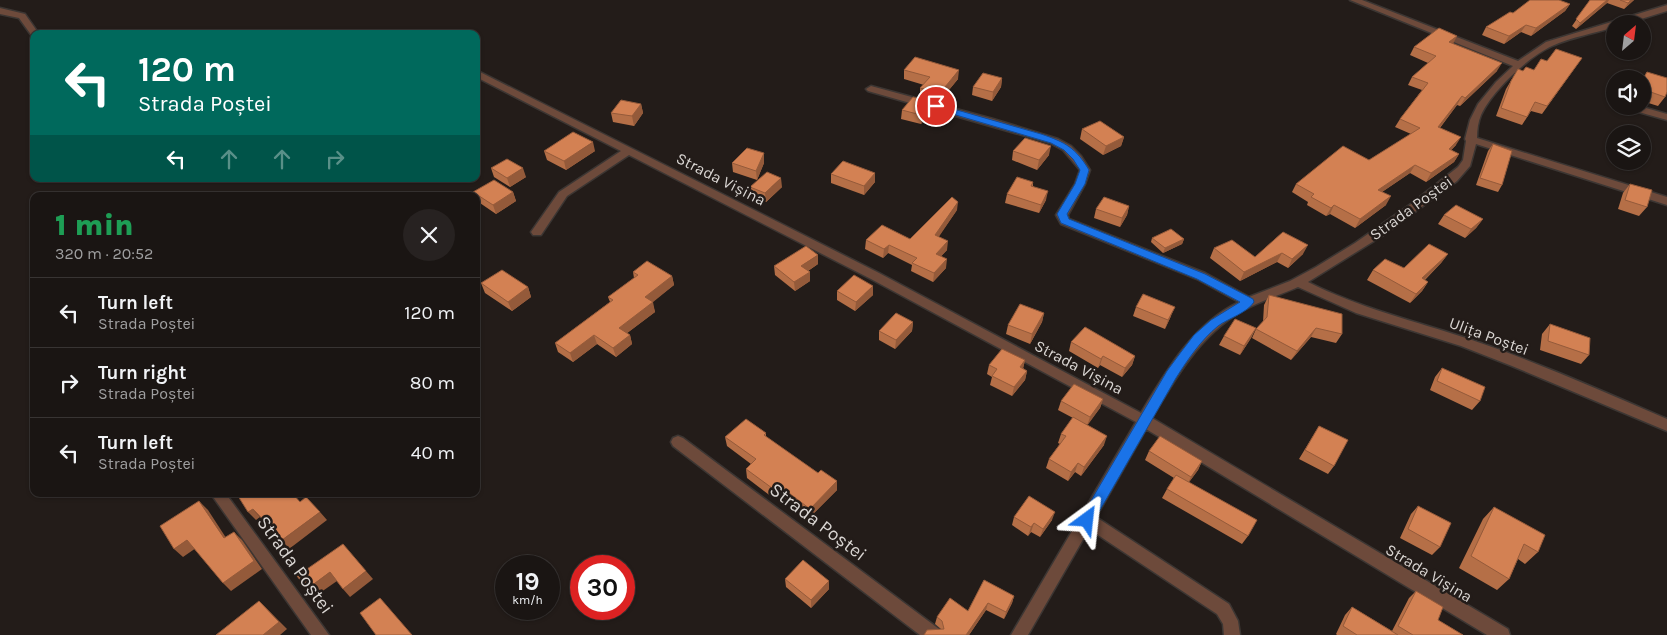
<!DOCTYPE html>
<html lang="en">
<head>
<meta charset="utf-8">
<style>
  :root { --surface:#1a1513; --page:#272221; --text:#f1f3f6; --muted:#9f9fa0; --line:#383433 }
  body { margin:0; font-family:Karla,sans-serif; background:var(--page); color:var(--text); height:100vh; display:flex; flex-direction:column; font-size:19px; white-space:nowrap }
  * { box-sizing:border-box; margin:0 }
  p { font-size:16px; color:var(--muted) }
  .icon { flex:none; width:28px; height:28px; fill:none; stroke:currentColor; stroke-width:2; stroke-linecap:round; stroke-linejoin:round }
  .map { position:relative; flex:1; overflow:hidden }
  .sheet { position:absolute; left:30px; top:192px; width:450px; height:305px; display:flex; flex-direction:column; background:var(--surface); border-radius:10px; box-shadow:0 1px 4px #0004,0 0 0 1px var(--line) }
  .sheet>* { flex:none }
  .banner { position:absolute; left:30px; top:30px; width:450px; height:152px; border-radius:10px; box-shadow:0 1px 4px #0004,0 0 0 1px var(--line); background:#00695c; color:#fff; overflow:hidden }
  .needle { width:32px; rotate:28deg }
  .buttons { position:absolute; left:1606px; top:15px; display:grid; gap:10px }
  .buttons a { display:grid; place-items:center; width:45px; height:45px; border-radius:50%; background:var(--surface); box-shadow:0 1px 4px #0004,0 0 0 1px var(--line); font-size:25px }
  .speed { position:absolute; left:495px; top:555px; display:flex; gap:10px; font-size:25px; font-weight:700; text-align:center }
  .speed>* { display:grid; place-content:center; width:65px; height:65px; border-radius:50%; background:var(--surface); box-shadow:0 1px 4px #0004,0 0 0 1px var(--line); line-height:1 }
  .speed small { font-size:12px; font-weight:400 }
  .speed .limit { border:8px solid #d22; background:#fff; color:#111 }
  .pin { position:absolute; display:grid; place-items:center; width:42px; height:42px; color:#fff; margin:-21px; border:2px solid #fff; border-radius:50%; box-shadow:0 1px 5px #0007 }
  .me { position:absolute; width:55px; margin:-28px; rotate:30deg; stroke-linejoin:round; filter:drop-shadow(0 0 4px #0008) }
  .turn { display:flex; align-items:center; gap:18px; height:105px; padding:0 25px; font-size:22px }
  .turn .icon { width:65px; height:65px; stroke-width:2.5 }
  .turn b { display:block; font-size:35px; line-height:42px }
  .lanes { display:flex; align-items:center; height:48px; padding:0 25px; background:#0003; justify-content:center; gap:25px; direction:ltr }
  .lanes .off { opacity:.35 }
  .round { display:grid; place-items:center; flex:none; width:52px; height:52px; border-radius:26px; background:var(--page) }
  .head { display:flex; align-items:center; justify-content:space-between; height:85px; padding:0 25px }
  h1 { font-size:30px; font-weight:800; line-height:38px; color:#1e9e55 }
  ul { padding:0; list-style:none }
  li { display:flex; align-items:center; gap:15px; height:70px; padding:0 25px; border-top:1px solid var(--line) }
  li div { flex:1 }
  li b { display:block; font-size:19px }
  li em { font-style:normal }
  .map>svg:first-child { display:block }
</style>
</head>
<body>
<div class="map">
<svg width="1667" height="635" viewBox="0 0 1667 635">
  <rect width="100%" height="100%" fill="#231c19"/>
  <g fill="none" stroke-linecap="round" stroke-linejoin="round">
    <defs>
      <path id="minor" d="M1350 0H1362L1518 61 1546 42 1667 5V11L1625 24H1615V27C1595 33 1572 37 1552 46 1528 57 1492 91 1481 115 1478 122 1477 130 1477 138L1667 197V205L1476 144 1470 166 1457 181 1382 236 1308 282C1359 308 1415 321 1469 339 1537 362 1602 391 1667 419V431L1512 366 1461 346 1356 313 1298 287C1280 295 1260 301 1242 311 1200 335 1175 378 1152 418L1508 629 1510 635H1487L1146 429 1096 517 1229 604 1238 621 1240 635H1224L1223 624 1217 614 1089 529 1028 635H1011L1136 422 871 279 629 155 567 196 541 235H533L531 232 559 192 621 151 476 77V70L879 273 1141 413C1166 371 1193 324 1239 302L1197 279 1061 224 1056 215 1075 184 1080 170 1063 150 1050 143 868 91 866 89 871 86 993 119 1058 139 1071 146 1081 156 1090 170 1085 184 1068 215 1069 219 1205 273 1249 297 1290 281 1316 267 1355 243 1411 204 1458 167 1463 160 1466 141 1465 139 1470 120 1478 104 1496 82 1513 66Z
        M0 8 25 14 39 34H34V36H32L19 18 0 14Z
        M1639 106 1667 114V120L1628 109 1626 107Z
        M678 436 683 438 939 629 941 635H920L673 446 671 442 673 438Z
        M211 494H226L329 635H311Z"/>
    </defs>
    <use href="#minor" stroke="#3c3633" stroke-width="3"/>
    <use href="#minor" fill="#6d4a3b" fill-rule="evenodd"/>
  </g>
  <path fill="#b56f47" d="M1590 0H1634L1624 9 1607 3 1576 29 1572 26Z
    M1570 4 1565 11 1531 36 1521 32 1504 44 1482 35 1486 27 1513 13Z
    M1453 44 1497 71 1460 106 1457 105 1440 128 1456 145 1451 150 1459 154 1454 162 1426 182 1410 173 1382 192 1386 205 1355 228 1330 214 1326 216 1307 205 1308 202 1292 192 1296 184 1369 160 1411 134 1395 127 1400 119 1422 90 1408 85 1412 77 1428 63 1410 55 1414 47Z
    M1582 58 1542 114 1531 111 1522 125 1496 116 1506 89 1518 69 1523 71 1534 70 1547 61Z
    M904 70 958 79 939 102 920 97V88L924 85 904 79Z
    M1647 72 1665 97 1658 106 1642 101V79Z
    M1002 78 1001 87 992 101 972 95 973 87Z
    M641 104 643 113 634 126 613 122 611 113Z
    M902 110 932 111 921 124 901 119Z
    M1082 129 1124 137 1121 146 1103 155 1080 139Z
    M1493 144 1502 185 1498 192 1476 185 1488 151Z
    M544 151H595L566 170 547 160Z
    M1013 151 1049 155 1037 170 1012 160Z
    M764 153V163L757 180 733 172 732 163Z
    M491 168 526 177 510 187 494 177Z
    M875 173V182L864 195 831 183V174Z
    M1033 182V186L1046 200 1039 213 1005 203 1007 194Z
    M1630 184 1647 207 1639 216 1618 209 1623 193Z
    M750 187H782L766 202 751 196Z
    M473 192H513L516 201 496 214 477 201 476 196H475Z
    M1129 206 1127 215 1120 227 1094 218 1096 209Z
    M957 210 938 237 947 250 941 256 946 268 933 282 911 271 912 265 888 253 883 258 865 249 866 240 910 239Z
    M1444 215 1483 219 1476 228 1465 238 1438 224Z
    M1283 232 1303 254 1288 268 1277 262 1240 281 1210 258 1214 248 1255 257Z
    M1152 238 1184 239 1182 244 1163 253 1151 242Z
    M1448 254 1441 263 1425 280 1428 282 1422 291 1410 303 1367 280 1373 270 1404 268Z
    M818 264 808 271 810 272V281L795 291 775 275 774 266Z
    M633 272 672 276 674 285 652 302 655 312 627 333 630 335 632 344 616 357 597 344 573 362 558 352 555 343 610 302 608 297 634 278Z
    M481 283 528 287 531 297 512 311 485 293Z
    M837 291 873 295 855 311 837 300Z
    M1269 295 1342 334 1336 343 1311 337 1291 360 1252 338 1256 329 1263 322 1264 305Z
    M1136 307 1171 316 1165 329 1133 316Z
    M1044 313 1042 322 1030 344 1006 334 1008 325Z
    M913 322 912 331 895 349 879 340V331Z
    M1550 324 1589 355 1581 364 1540 350 1542 334Z
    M1256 328 1251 338 1240 355 1219 345 1224 336Z
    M1071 342 1135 356 1132 365 1122 377 1100 365 1098 368 1069 351Z
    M1025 360 1023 368 1027 371 1025 380 1012 396 990 385 992 377 987 374 989 365Z
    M1442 368 1480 401 1472 410 1430 390 1435 377Z
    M1103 399 1100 408 1087 425 1104 445 1081 476 1075 472 1068 481 1046 468 1049 459 1060 444 1058 443 1061 434 1073 418 1058 410 1061 401Z
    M1319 426 1334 466 1328 474 1299 459Z
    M766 433V437L818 473 837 481V490L810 517 777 492 772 497 747 478 746 469 751 464 727 446 725 437Z
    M1149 451 1202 461 1198 470 1189 482 1248 536 1242 544 1162 498 1167 489 1174 478 1145 460Z
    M1418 506 1440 547 1432 555 1400 538 1411 514Z
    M1494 507 1538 552 1525 564 1518 559 1509 579 1497 590 1459 568 1483 519Z
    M1014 517 1052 520 1040 537 1031 532 1028 536 1012 525Z
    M785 579 829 589 811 608 786 587Z
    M984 580 1014 596 1012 603 1004 619 986 610 969 635H924L941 629 935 624 937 617 968 611Z
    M1416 591 1438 620 1463 635H1337L1336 634 1345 615 1352 607 1392 631 1409 598Z"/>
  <path fill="#945a3a" d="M1607 0H1609L1607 3 1576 29 1580 23Z
    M1631 0H1634L1624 9 1628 3Z
    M1570 4 1565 11 1531 36 1536 28Z
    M1526 25 1521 32 1504 44 1509 36Z
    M1457 36 1453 44 1449 42Z
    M1502 63 1497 71 1460 106 1465 98Z
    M959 70 958 79 939 102 940 93Z
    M1002 78 1001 87 992 101 993 92Z
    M1462 96 1457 105 1434 135 1438 127Z
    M932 102V111L921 124V115Z
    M641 104 643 113 634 126 632 116Z
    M1124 137 1121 146 1103 155 1106 146Z
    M1461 137 1456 145 1444 158 1449 149Z
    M593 142 595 151 566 170 564 161Z
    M1051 146 1049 155 1037 170 1039 160Z
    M764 153V163L757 180 756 171Z
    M1459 154 1454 162 1426 182 1431 173Z
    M1415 165 1410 173 1373 198 1378 190Z
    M523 168 526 177 510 187 507 178Z
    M875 173V182L864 195V186Z
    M781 178 782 187 766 202 765 193Z
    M1048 191 1046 200 1039 213 1041 205Z
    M513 192 516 201 496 214 493 205Z
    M1391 196 1386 205 1355 228 1360 219Z
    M958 202 957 210 934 244 935 235Z
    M1334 205 1330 214 1326 216 1331 208Z
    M1129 206 1127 215 1120 227 1122 218Z
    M1483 219 1476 228 1465 238 1471 229Z
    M1184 239 1182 244 1163 253 1165 248Z
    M948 241 947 250 935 263 936 254Z
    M889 245 888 253 883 258 884 249Z
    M1308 245 1303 254 1288 268 1292 259Z
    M1282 253 1277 262 1240 281 1244 272Z
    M1448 254 1441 263 1416 288 1422 278Z
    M818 255V264L802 275 801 266Z
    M947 259 946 268 933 282 934 273Z
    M810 272V281L795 291 794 282Z
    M672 276 674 285 647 307 645 297Z
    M1428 282 1422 291 1410 303 1416 294Z
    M873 286V295L855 311 856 302Z
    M528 287 531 297 512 311 508 302Z
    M653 302 655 312 622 337 619 328Z
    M1175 307 1171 316 1165 329 1168 320Z
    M1044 313 1042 322 1030 344 1032 334Z
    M913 322 912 331 895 349 896 340Z
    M1256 328 1251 338 1240 355 1244 346Z
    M1316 328 1311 337 1291 360 1297 351Z
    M594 335 597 344 573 362 570 353Z
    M630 335 632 344 616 357 613 348Z
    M1103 356 1100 365 1098 368 1101 359Z
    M1135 356 1132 365 1122 377 1125 368Z
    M1025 360 1023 369 1020 367Z
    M1027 371 1025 380 1012 396 1014 387Z
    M1103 399 1100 408 1087 426 1090 417Z
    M1107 436 1104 445 1081 476 1084 467Z
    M1202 461 1198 470 1187 485 1191 477Z
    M1078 463 1075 472 1068 481 1071 472Z
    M837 481V490L810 517V509Z
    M776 483 777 492 772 497V488Z
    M199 501 208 510 232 547 224 538Z
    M253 509 260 517 256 520 248 512Z
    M320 512 327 520 289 549 282 540Z
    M1055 512 1052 520 1040 537 1043 529Z
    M1034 523 1031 532 1028 536 1031 527Z
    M234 532 242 540 262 569 231 591 223 583Z
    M187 540 196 548 183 557 174 549Z
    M366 571 373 579 350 597 343 589Z
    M330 572 337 581 314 597 307 589Z
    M829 581V589L811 608V600Z
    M1014 596 1012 603 1004 619 1006 612Z
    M259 601 287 629 280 635H263Z
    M988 603 986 610 969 635H966Z"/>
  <path fill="#d38153" stroke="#945a3a" d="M1530 0H1559L1570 4 1536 28 1526 25 1509 36 1486 27 1510 12 1513 13Z
    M1590 0H1607L1580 23 1576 19Z
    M1620 0H1631L1628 3Z
    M1439 28 1457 36 1449 42 1502 63 1465 98 1462 96 1438 127 1461 137 1449 149 1459 154 1431 173 1415 165 1378 190 1391 196 1360 219 1334 205 1331 208 1311 197 1314 194 1296 184 1343 146 1369 160 1420 128 1400 119 1428 83 1412 77 1436 56 1414 47Z
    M1556 49 1582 58 1547 106 1535 102 1527 117 1501 108 1511 81 1518 69 1523 71 1526 67 1534 70 1541 59 1547 61Z
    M915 57 959 70 940 93 920 88 930 77 904 70Z
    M1647 72 1667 78V92L1665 97 1642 89V81Z
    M983 73 1002 78 993 92 973 87Z
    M913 97 932 102 921 115 902 110Z
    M621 100 641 104 632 116 611 113Z
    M1100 121 1124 137 1106 146 1082 129Z
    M573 132 593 142 564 161 544 151Z
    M1025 138 1051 146 1039 160 1013 151Z
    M1493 144 1512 151 1502 185 1480 178Z
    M747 148 764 153 756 171 732 163Z
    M507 159 523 168 507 178 491 168Z
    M843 161 875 173 864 186 831 174Z
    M767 172 781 178 765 193 750 187Z
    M1017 177 1033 182 1031 186 1048 191 1041 205 1007 194Z
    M494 180 513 192 493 205 473 192Z
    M1630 184 1652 190 1647 207 1625 200Z
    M952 197 958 202 935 235 948 241 936 254 947 259 934 273 912 263 917 258 889 245 884 249 866 240 882 225 910 239Z
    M1104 197 1129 206 1122 218 1096 209Z
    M1456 205 1483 219 1471 229 1444 215Z
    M1171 229 1184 239 1165 248 1152 238Z
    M1283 232 1308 245 1292 259 1282 253 1244 272 1214 248 1232 240 1255 257Z
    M1429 244 1448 254 1422 278 1428 282 1416 294 1373 270 1385 259 1404 268Z
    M806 246 818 255 801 266 810 272 794 282 774 266Z
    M647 261 672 276 645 297 653 302 619 328 630 335 613 348 594 335 570 353 555 343 613 300 608 297 638 275 633 272Z
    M502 270 528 287 508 302 481 283Z
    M854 275 873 286 856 302 837 291Z
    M1143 294 1175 307 1168 320 1136 307Z
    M1269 295 1342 314V334L1316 328 1297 351 1256 329 1267 317Z
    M1020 304 1044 313 1032 334 1008 325Z
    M896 313 913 322 896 340 879 331Z
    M1235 319 1256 328 1244 346 1224 336Z
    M1550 324 1590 338 1589 355 1548 341Z
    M1085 327 1135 356 1125 368 1103 356 1101 359 1071 342Z
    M1002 349 1025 360 1020 367 1027 371 1014 387 992 376 997 369 989 365Z
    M1442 368 1485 387 1480 401 1437 381Z
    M1074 384 1103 399 1090 417 1061 401Z
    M1073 417 1107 436 1084 467 1078 463 1071 472 1049 459 1066 436 1061 434Z
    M746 419 766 433 764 435 818 473 821 470 837 481 810 509 776 483 772 488 746 469 756 459 725 437Z
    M1319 426 1348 440 1334 466 1305 450Z
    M1160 436 1202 461 1191 477 1149 451Z
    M1176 475 1257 520 1248 536 1167 489Z
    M241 494H293L300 502 306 497 320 512 282 540 253 509 248 512 238 496Z
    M1029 496 1055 512 1043 529 1034 523 1031 527 1014 517Z
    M199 501 224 538 234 532 254 561 223 583 187 540 174 549 160 526Z
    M1418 506 1451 523 1440 547 1408 529Z
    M1494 507 1545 535 1538 552 1524 544 1509 579 1471 556Z
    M343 544 366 571 343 589 330 572 307 589 297 576Z
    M803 560 829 581 811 600 785 579Z
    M984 580 1014 596 1006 612 988 603 966 635H924L927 630 944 629 942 621 937 617 950 598 968 611Z
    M1416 591 1443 607 1438 620 1463 635H1413L1398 626Z
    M380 598 412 635H376L360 613Z
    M259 601 279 622 263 635H216Z
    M1352 607 1398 635H1357L1343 626Z"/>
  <path fill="#1a73e8" stroke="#114b97" d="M936 104 1041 134C1065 142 1076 148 1089 170L1085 184 1067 214 1069 219 1205 274 1253 299 1254 302C1247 313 1229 318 1218 326 1201 340 1188 359 1176 378L1092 524 1087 526 1082 524 1080 520 1082 516 1167 371 1181 352 1194 335 1211 320 1240 302 1197 279 1061 223 1057 214 1075 184 1080 170 1073 159 1064 150 1051 143 932 108V105Z"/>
  <g text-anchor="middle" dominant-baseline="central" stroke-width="5" stroke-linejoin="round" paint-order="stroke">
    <g font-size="16" fill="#d9d5d2" stroke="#231c19">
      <text transform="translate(721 179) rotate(27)">Strada Vișina</text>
      <text transform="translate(1411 208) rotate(-36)">Strada Poștei</text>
      <text transform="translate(1489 336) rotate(20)">Ulița Poștei</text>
      <text transform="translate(1079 367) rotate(28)">Strada Vișina</text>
      <text transform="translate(1429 573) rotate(31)">Strada Vișina</text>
    </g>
    <g font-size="19" fill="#d9d5d2" stroke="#231c19">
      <text transform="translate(818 522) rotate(37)">Strada Poștei</text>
      <text transform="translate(295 565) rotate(54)">Strada Poștei</text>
    </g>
  </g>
</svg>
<div class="buttons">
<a><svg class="needle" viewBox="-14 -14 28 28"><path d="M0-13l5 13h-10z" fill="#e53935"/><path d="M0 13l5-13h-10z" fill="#9f9fa0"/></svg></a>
<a><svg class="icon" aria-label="sound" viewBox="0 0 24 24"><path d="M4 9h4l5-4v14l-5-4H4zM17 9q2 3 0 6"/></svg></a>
<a><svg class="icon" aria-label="layers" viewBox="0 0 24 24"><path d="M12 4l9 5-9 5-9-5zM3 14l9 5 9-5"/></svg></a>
</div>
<div class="speed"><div>19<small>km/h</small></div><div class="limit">30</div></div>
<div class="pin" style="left:936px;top:106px;background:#d93025"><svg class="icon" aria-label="arrive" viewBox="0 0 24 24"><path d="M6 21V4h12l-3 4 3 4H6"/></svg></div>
<svg class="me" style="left:1087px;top:520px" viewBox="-20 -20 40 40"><path d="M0-17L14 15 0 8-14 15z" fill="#1a73e8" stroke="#fff" stroke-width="4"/></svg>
<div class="banner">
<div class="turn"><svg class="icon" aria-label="left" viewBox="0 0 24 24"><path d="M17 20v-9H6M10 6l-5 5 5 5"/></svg><div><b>120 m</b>Strada Poștei</div></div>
<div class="lanes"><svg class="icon" aria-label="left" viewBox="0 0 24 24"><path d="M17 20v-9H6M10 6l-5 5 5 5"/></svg><svg class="icon off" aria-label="ahead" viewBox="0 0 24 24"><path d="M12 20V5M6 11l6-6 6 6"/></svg><svg class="icon off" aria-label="ahead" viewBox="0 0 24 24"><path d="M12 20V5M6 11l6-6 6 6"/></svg><svg class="icon off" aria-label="right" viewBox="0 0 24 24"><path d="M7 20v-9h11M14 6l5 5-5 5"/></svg></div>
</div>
<section class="sheet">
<div class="head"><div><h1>1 min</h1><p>320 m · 20:52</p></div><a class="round"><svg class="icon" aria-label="close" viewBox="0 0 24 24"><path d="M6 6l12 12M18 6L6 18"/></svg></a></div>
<ul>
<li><svg class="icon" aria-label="left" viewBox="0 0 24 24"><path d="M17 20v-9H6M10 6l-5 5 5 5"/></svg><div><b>Turn left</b><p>Strada Poștei</p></div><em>120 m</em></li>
<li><svg class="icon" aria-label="right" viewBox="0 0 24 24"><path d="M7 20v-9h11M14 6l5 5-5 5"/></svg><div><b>Turn right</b><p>Strada Poștei</p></div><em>80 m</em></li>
<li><svg class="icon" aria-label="left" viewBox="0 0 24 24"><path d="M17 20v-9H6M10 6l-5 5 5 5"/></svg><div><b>Turn left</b><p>Strada Poștei</p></div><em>40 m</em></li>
</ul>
</section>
</div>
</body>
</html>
